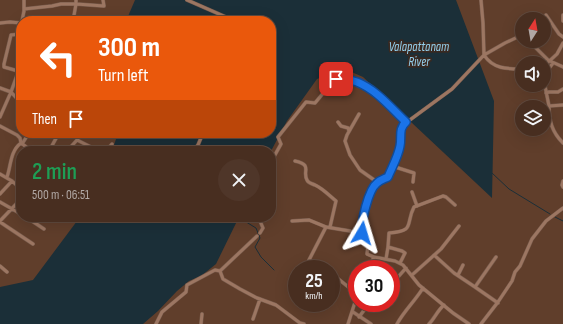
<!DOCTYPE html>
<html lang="en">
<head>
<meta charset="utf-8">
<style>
  :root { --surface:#482e20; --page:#4f3629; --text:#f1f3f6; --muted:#b1a8a5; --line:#604a3e }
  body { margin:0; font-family:"Sofia Sans Condensed",sans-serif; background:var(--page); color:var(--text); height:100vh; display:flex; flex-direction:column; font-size:15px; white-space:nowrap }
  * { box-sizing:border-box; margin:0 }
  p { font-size:13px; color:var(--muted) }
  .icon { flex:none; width:22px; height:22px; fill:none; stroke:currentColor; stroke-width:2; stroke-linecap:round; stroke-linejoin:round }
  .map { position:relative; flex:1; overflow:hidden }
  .side { position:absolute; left:16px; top:146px; width:260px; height:76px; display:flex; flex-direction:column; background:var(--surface); border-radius:16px; box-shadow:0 4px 16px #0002,0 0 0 1px var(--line) }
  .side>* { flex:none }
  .banner { position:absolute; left:16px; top:16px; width:260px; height:122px; border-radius:16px; box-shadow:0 4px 16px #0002,0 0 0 1px var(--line); background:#ea580c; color:#fff; overflow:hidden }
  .needle { width:26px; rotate:11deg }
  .tools { position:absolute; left:515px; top:12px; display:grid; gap:8px }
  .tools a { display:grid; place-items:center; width:36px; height:36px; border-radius:50%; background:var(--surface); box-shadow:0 4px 16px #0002,0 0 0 1px var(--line); font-size:20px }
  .speed { position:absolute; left:288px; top:260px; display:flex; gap:8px; font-size:20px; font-weight:700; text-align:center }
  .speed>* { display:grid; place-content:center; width:52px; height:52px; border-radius:50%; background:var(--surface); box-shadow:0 4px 16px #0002,0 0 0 1px var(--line); line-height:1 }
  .speed small { font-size:10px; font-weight:400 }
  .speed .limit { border:6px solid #d22; background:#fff; color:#111 }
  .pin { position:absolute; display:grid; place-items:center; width:34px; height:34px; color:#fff; margin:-17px; border-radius:8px; box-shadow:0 2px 6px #0006 }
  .me { position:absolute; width:44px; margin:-22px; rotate:7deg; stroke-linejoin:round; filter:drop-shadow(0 0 3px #0008) }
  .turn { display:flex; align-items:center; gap:14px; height:84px; padding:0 16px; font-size:18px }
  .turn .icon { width:52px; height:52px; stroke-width:2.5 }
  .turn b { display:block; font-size:28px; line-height:34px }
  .then { display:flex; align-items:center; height:38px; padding:0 16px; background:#0003; gap:8px; font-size:15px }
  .round { display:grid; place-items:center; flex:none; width:42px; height:42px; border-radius:21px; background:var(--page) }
  .head { display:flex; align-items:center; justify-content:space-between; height:68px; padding:0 16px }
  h1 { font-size:24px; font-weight:600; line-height:30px; color:#1e9e55 }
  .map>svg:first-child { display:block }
</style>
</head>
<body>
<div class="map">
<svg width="563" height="324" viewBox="0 0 563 324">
  <rect width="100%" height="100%" fill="#603e2b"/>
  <path fill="#1b2f38" d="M135 0H456L494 101 492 198 363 77 347 70 335 72 317 79 287 121 271 151H112L118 133H271V21H126Z
    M80 217H239L216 264 201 276 189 281 177 291 158 311 143 324H0V287L33 280Z"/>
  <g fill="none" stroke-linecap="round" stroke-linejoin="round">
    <path stroke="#1b2f38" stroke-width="1" d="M492 173 509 189 550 214
      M238 217 256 228 260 238 255 247 261 257 274 270
      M555 217 563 221"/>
    <defs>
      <path id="street" d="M76 0V4L104 6 103 0
        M187 0 235 21
        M24 9 52 6 61 4H76L73 21
        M546 15 559 34 563 37
        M563 15V21
        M22 21 24 11V0
        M0 23 10 22 21 23
        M21 29 20 36 21 45
        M522 35 505 43 484 55C493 69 507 69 522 69
        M529 41 549 61
        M550 61 563 67
        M544 66 557 54 563 43
        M18 71 4 67V64L11 35 20 34
        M544 72 547 71 553 63
        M544 81 549 106
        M0 88 11 92 21 64
        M546 93 549 92H558L563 89
        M563 105 549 106C549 121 552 132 563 143
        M359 114 347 135 345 141 350 155 360 170 377 182
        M0 117 11 92 21 103
        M18 119 21 117
        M338 122 341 126 348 128 349 131
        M0 126 17 135 20 138 21 143 32 151
        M77 140 97 150
        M22 144 29 133
        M49 151 59 133
        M67 151 77 140 81 133
        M106 151 112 144
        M193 151 198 145 203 133
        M295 161C313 165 302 171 307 180 308 183 313 184 315 185 322 188 330 196 336 201L330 227
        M271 162 281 144 278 137 306 102 315 103 335 79C343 79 351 80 357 82 377 90 391 108 406 122
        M392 166 414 173 413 182
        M0 174 12 181
        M7 177C11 166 10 151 21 143
        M271 177 273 186 271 193
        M563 181 562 185 563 187
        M412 192 417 206
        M0 194 12 181 21 189
        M0 202 21 214
        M26 217 44 229
        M0 221 21 199
        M292 221 309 220 326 227
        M0 222 33 244
        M260 233 263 228 260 221 261 217
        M434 255 454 273 475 287
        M374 257 367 254 368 245 363 237 362 230 363 218 370 194 377 182 388 177 401 145 400 134 403 125 452 89 484 55 483 23 481 0
        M496 257 475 287 498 303
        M386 259 388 247
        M400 263 405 253 402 251 388 247 389 233C416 231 405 224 414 207L443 196 446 197 455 205
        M0 266 7 272
        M324 269 309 260 326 227 350 231 362 236
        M368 269 374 257 395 261 403 265 419 285 453 313 469 324
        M220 271 223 279 240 289 257 298 276 305 300 323 304 324
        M331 273 357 294
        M412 275 441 249 459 226
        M458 275 463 265
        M391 285 406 268
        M367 303 371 306 375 303
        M353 312 371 324
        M359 317 368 305
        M253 319 260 299
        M156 324 162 312 186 292 187 285 215 270 220 271 257 236
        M201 324 202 314
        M348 324 357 296
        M397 324C404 311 415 301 423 288
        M429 324C435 318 437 311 444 305
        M481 324 498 302 512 281 515 272 520 266 532 239 546 221 563 208"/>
    </defs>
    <use href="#street" stroke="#785c4d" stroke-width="4"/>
    <use href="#street" stroke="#9c7662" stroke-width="3"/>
  </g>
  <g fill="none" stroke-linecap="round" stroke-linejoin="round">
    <defs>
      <path id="route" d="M336 79C343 79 351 80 357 82 377 90 391 108 406 122 398 129 402 137 400 146 398 157 392 167 388 177 384 179 380 180 377 183 368 190 361 222 362 233"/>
    </defs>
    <use href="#route" stroke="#114b97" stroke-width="10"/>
    <use href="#route" stroke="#1a73e8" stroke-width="7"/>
  </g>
  <g text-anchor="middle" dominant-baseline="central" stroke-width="3.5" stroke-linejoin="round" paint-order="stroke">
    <g font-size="13" font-style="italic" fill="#94d0ed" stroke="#392921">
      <text x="419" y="47">Valapattanam<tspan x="419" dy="15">River</tspan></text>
    </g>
  </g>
</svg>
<div class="tools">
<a><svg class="needle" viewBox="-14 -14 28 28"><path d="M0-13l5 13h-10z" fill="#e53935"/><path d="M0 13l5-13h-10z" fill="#b1a8a5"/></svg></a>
<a><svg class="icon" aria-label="sound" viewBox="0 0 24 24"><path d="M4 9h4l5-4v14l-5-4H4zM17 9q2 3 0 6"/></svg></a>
<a><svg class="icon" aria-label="layers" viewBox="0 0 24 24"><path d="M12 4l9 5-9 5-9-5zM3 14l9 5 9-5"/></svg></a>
</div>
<div class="speed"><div>25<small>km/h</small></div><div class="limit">30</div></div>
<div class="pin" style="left:336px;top:79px;background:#d93025"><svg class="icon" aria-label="arrive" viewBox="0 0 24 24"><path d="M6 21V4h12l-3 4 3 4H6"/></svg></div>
<svg class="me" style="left:362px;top:233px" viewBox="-20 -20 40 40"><path d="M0-17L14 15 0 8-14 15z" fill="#1a73e8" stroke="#fff" stroke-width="4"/></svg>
<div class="banner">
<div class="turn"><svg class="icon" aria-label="left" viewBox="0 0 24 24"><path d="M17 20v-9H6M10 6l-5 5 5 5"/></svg><div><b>300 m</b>Turn left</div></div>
<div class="then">Then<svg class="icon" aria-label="arrive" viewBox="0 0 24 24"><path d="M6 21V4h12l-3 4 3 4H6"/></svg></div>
</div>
<section class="side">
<div class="head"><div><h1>2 min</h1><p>500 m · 06:51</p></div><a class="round"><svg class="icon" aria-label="close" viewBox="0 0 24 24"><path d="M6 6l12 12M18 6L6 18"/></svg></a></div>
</section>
</div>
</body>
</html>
